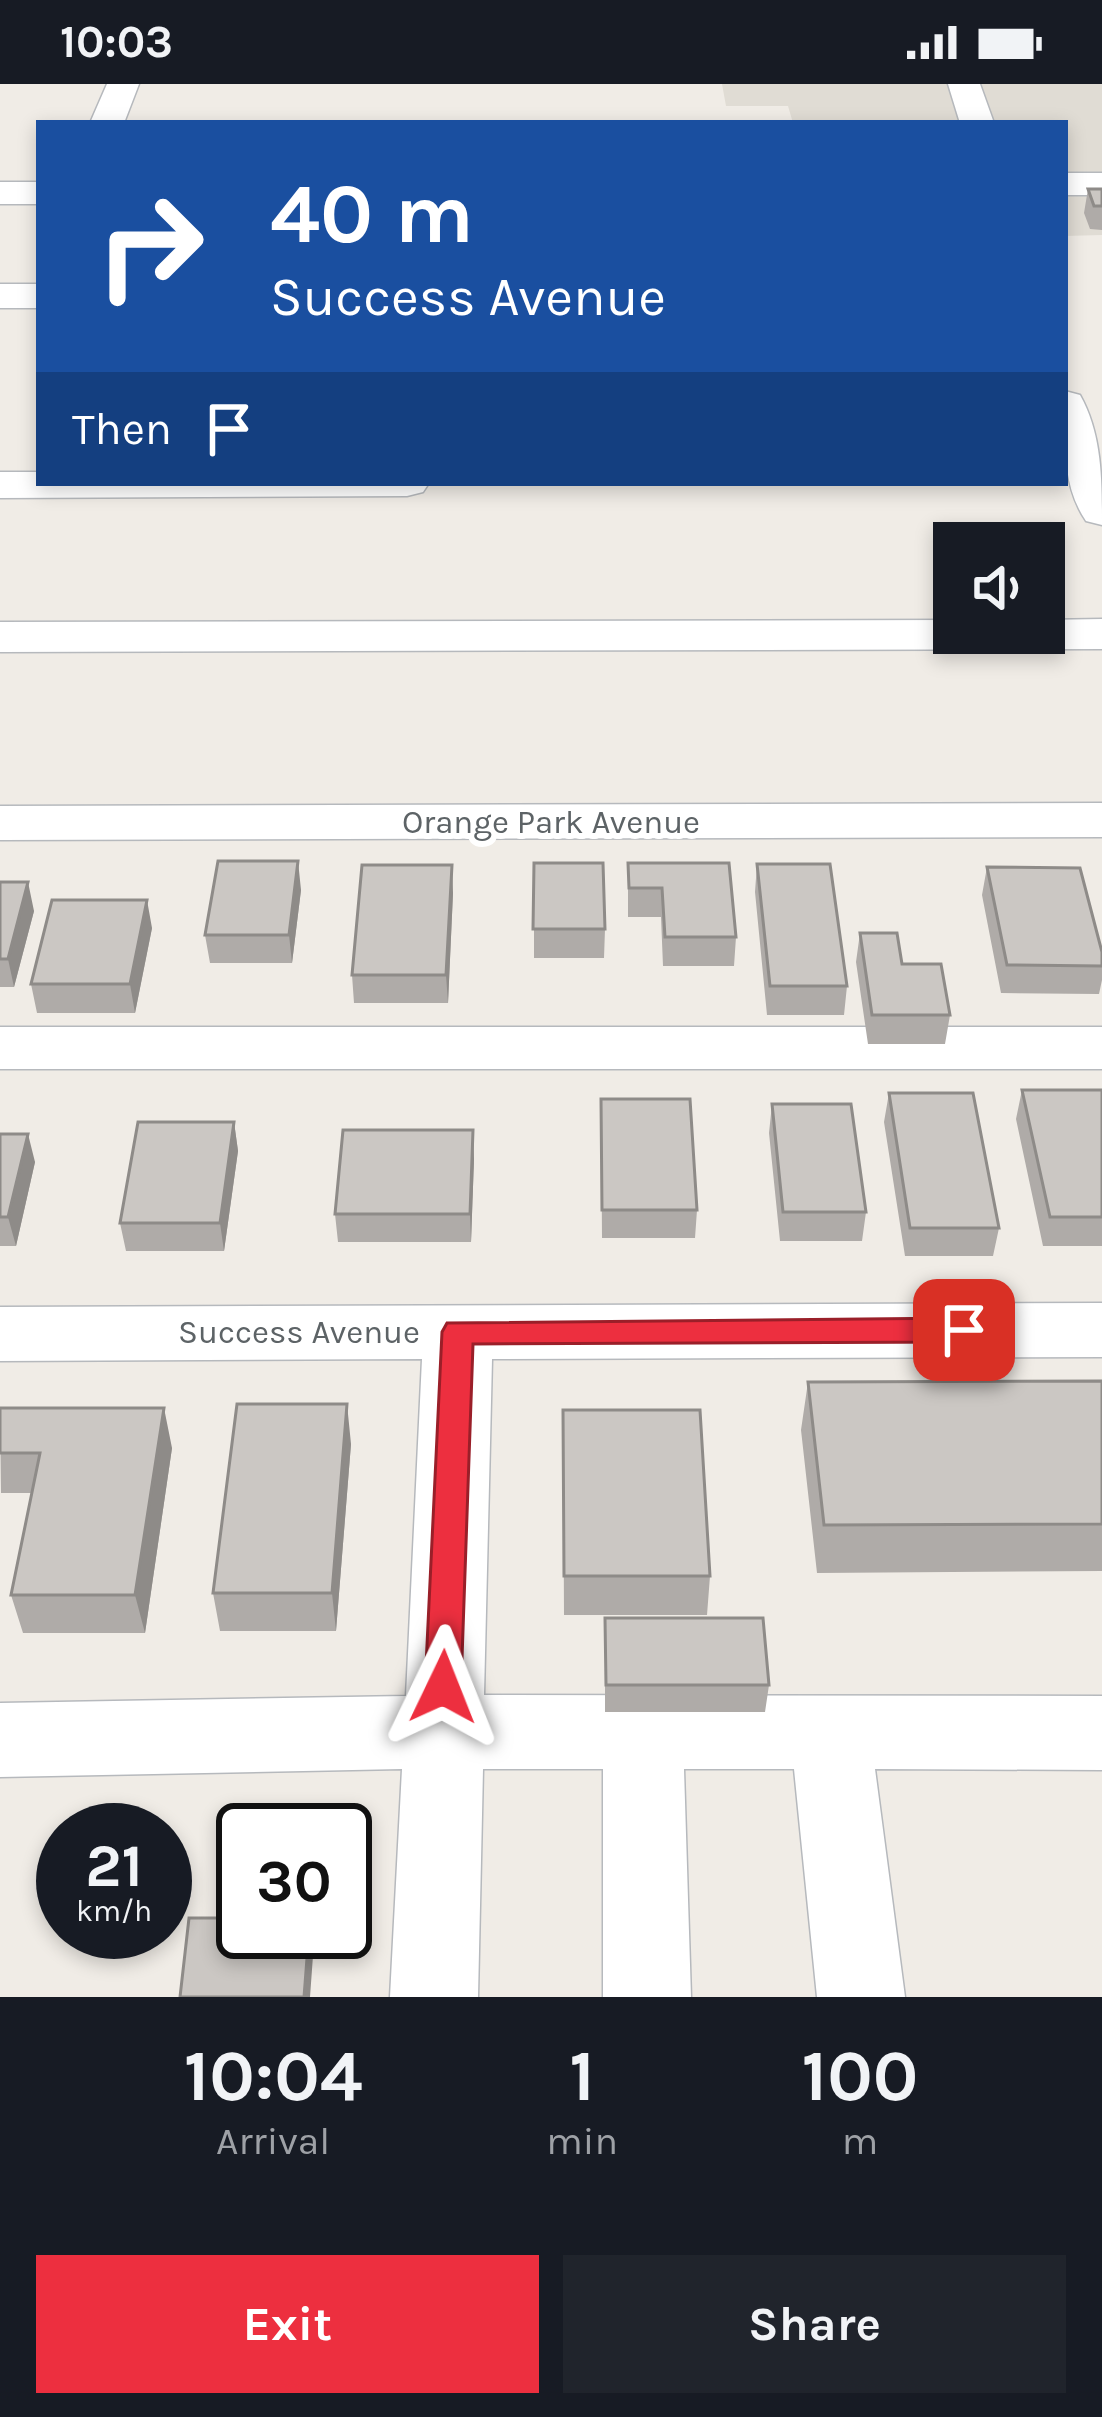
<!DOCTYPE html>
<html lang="en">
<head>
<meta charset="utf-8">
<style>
  :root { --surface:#171b24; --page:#20242c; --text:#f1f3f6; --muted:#9ea1a6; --accent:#ed2f3f }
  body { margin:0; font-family:Karla,sans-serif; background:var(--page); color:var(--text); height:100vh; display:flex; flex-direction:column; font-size:45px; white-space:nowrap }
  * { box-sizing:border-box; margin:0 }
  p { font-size:39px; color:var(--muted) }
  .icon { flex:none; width:66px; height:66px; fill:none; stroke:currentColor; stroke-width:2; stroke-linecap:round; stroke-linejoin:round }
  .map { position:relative; height:1913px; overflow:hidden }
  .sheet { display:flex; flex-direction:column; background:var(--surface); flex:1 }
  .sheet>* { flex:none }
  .hud { position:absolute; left:36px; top:36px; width:1032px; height:366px; border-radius:0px; box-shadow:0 6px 18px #0003; background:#1a4fa0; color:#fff; overflow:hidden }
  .tools { position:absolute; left:933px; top:438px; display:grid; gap:24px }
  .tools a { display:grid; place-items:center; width:132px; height:132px; border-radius:0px; background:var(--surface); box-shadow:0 6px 18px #0003; font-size:60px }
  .speed { position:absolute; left:36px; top:1719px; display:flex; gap:24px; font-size:60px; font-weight:700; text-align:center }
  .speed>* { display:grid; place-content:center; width:156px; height:156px; border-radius:50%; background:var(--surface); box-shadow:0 6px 18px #0003; line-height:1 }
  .speed small { font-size:30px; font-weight:400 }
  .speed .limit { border:6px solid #111; border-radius:18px; background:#fff; color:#111 }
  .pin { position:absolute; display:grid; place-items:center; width:102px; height:102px; color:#fff; margin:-51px; border-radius:24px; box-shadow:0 6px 18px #0006 }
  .me { position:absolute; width:132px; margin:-66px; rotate:2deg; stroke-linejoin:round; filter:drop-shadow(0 0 9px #0008) }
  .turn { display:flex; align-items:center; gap:42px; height:252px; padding:0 36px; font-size:54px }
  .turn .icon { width:156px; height:156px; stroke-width:2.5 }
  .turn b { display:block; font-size:84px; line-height:102px }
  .then { display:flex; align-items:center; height:114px; padding:0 36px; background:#0003; gap:24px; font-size:45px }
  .eta { display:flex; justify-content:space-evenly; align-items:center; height:204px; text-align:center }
  .eta b { font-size:72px; font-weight:700; line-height:84px }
  .action { display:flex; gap:24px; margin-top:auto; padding:24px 36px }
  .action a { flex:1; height:138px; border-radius:0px; background:var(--accent); color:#fff; font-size:48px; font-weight:700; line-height:138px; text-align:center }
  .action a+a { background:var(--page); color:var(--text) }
  .status { display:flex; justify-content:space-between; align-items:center; height:84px; padding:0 60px; background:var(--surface); direction:ltr }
  .status svg { height:33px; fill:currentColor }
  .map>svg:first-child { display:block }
</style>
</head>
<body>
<div class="status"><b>10:03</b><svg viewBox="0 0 49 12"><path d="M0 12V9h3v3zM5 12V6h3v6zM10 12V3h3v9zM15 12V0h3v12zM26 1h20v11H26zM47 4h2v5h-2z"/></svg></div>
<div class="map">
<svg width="1102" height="1913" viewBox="0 0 1102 1913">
  <rect width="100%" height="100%" fill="#f0ece6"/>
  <path fill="#e0dcd4" d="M722 0H1102V151L1065 152V39H793L788 22H726Z"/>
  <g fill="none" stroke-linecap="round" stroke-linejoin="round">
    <defs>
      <path id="minor" d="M107 0H139L124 39H90Z
        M948 0H980L994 39H960Z
        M1065 89H1102V111H1065Z
        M0 98H39V120H0Z
        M0 200H39V224H0Z
        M1065 307 1080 311C1102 350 1102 396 1102 441L1086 437C1060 399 1065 351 1065 307Z
        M0 388H39V399H429L423 408 407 412 0 414Z
        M1102 535V565L0 568V538L954 536V549H1044V536Z
        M1102 719V753L0 756V722Z
        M0 943H1102V985H0Z
        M1102 1219V1273L492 1275 484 1611 1102 1612V1686L875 1685 905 1913H817L794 1685H684L691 1913H603V1685H483L478 1913H390L402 1685 0 1693V1619L406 1612 422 1275 0 1277V1223Z"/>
    </defs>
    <use href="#minor" stroke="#b6b9bd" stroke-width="3"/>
    <use href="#minor" fill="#fff" fill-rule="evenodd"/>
  </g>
  <path fill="#afaba8" d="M1088 105H1102V146L1090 145 1084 129Z
    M534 779 605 845 604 874H534Z
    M628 779 736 853 734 882H663L661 833H628Z
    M757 780 847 902 844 931H767L755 808Z
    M987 783 1102 868V896L1099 910 1001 909 982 811Z
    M0 798 34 827 14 903H0Z
    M301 806 292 879H210L205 851Z
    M453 809 448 919H354L352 891Z
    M152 844 135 929H37L31 900Z
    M860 849 902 880 950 931 945 960H868L856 878Z
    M1022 1006H1102V1162H1043L1016 1035Z
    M889 1009 999 1144 993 1172H905L884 1038Z
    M601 1015 697 1126 695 1154H602Z
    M772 1020 866 1128 862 1157H780L769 1049Z
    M234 1038 238 1067 224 1167H126L120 1139Z
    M0 1050 35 1078 16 1162H0Z
    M474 1075 471 1158H338L335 1130Z
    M1102 1297V1487L817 1489 801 1346 808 1298Z
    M0 1324 172 1364 145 1549H23L11 1511 32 1409H1Z
    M563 1326 710 1492 707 1531H564Z
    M351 1360 336 1547H220L213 1509Z
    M605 1534 769 1601 765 1628H605Z"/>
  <path fill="#8e8b88" d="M298 777 301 806 292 879 289 851Z
    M452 781 453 809 448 919 446 891Z
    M28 798 34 827 14 903 8 875Z
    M147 816 152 844 135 929 130 900Z
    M234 1038 238 1067 224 1167 220 1139Z
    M473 1046 474 1075 471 1158 470 1130Z
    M28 1050 35 1078 16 1162 8 1133Z
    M347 1320 351 1360 336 1547 332 1509Z
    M164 1324 172 1364 145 1549 135 1511Z
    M309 1848H312L314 1858 310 1913H304Z"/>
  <path fill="#cbc7c3" stroke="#8e8b88" stroke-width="3" d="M1088 105H1102V122H1094Z
    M218 777H298L289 851H205Z
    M534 779H603L605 845H533Z
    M628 779H729L736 853H665L662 804H629Z
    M757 780H830L847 902H770Z
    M362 781H452L446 891H352Z
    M987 783 1080 784 1102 868V882L1007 881Z
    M0 798H28L8 875H0Z
    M52 816H147L130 900H31Z
    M860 849H897L902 880H941L950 931H872Z
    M1022 1006H1102V1133H1050Z
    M889 1009H973L999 1144H910Z
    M601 1015H690L697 1126H602Z
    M772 1020H851L866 1128H783Z
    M138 1038H234L220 1139H120Z
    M343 1046H473L470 1130H335Z
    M0 1050H28L8 1133H0Z
    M1102 1297V1440L824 1441 808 1298Z
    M237 1320H347L332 1509H213Z
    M0 1324H164L135 1511H11L40 1369H0Z
    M563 1326H700L710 1492H564Z
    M605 1534H763L769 1601H606Z
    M189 1834H243V1848H309L304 1913H180Z"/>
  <path fill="#ed2f3f" stroke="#9a1f29" stroke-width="3" d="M964 1234 975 1237 979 1246 975 1255 964 1258 473 1260 461 1603 455 1615 443 1619 430 1615 425 1603 442 1248 447 1239Z"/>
  <g text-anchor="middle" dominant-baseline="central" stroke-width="12" stroke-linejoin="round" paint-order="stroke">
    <g font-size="33" fill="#5d6366" stroke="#fff">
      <text x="551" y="738">Orange Park Avenue</text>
      <text x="299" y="1248">Success Avenue</text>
    </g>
  </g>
</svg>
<div class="tools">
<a><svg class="icon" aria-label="sound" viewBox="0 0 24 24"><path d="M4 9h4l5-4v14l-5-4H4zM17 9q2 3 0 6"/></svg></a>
</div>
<div class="speed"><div>21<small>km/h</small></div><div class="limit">30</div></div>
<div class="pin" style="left:964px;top:1246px;background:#d93025"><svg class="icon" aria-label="arrive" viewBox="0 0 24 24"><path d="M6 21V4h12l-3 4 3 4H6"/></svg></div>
<svg class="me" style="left:443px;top:1603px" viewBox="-20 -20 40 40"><path d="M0-17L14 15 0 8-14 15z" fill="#ed2f3f" stroke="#fff" stroke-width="4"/></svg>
<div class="hud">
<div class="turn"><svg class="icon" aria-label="right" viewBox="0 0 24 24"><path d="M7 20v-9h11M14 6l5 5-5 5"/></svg><div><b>40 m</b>Success Avenue</div></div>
<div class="then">Then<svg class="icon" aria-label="arrive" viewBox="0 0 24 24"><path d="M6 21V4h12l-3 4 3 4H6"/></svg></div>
</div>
</div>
<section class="sheet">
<div class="eta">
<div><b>10:04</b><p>Arrival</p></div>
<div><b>1</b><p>min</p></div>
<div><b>100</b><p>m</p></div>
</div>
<div class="action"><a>Exit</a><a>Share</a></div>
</section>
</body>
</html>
